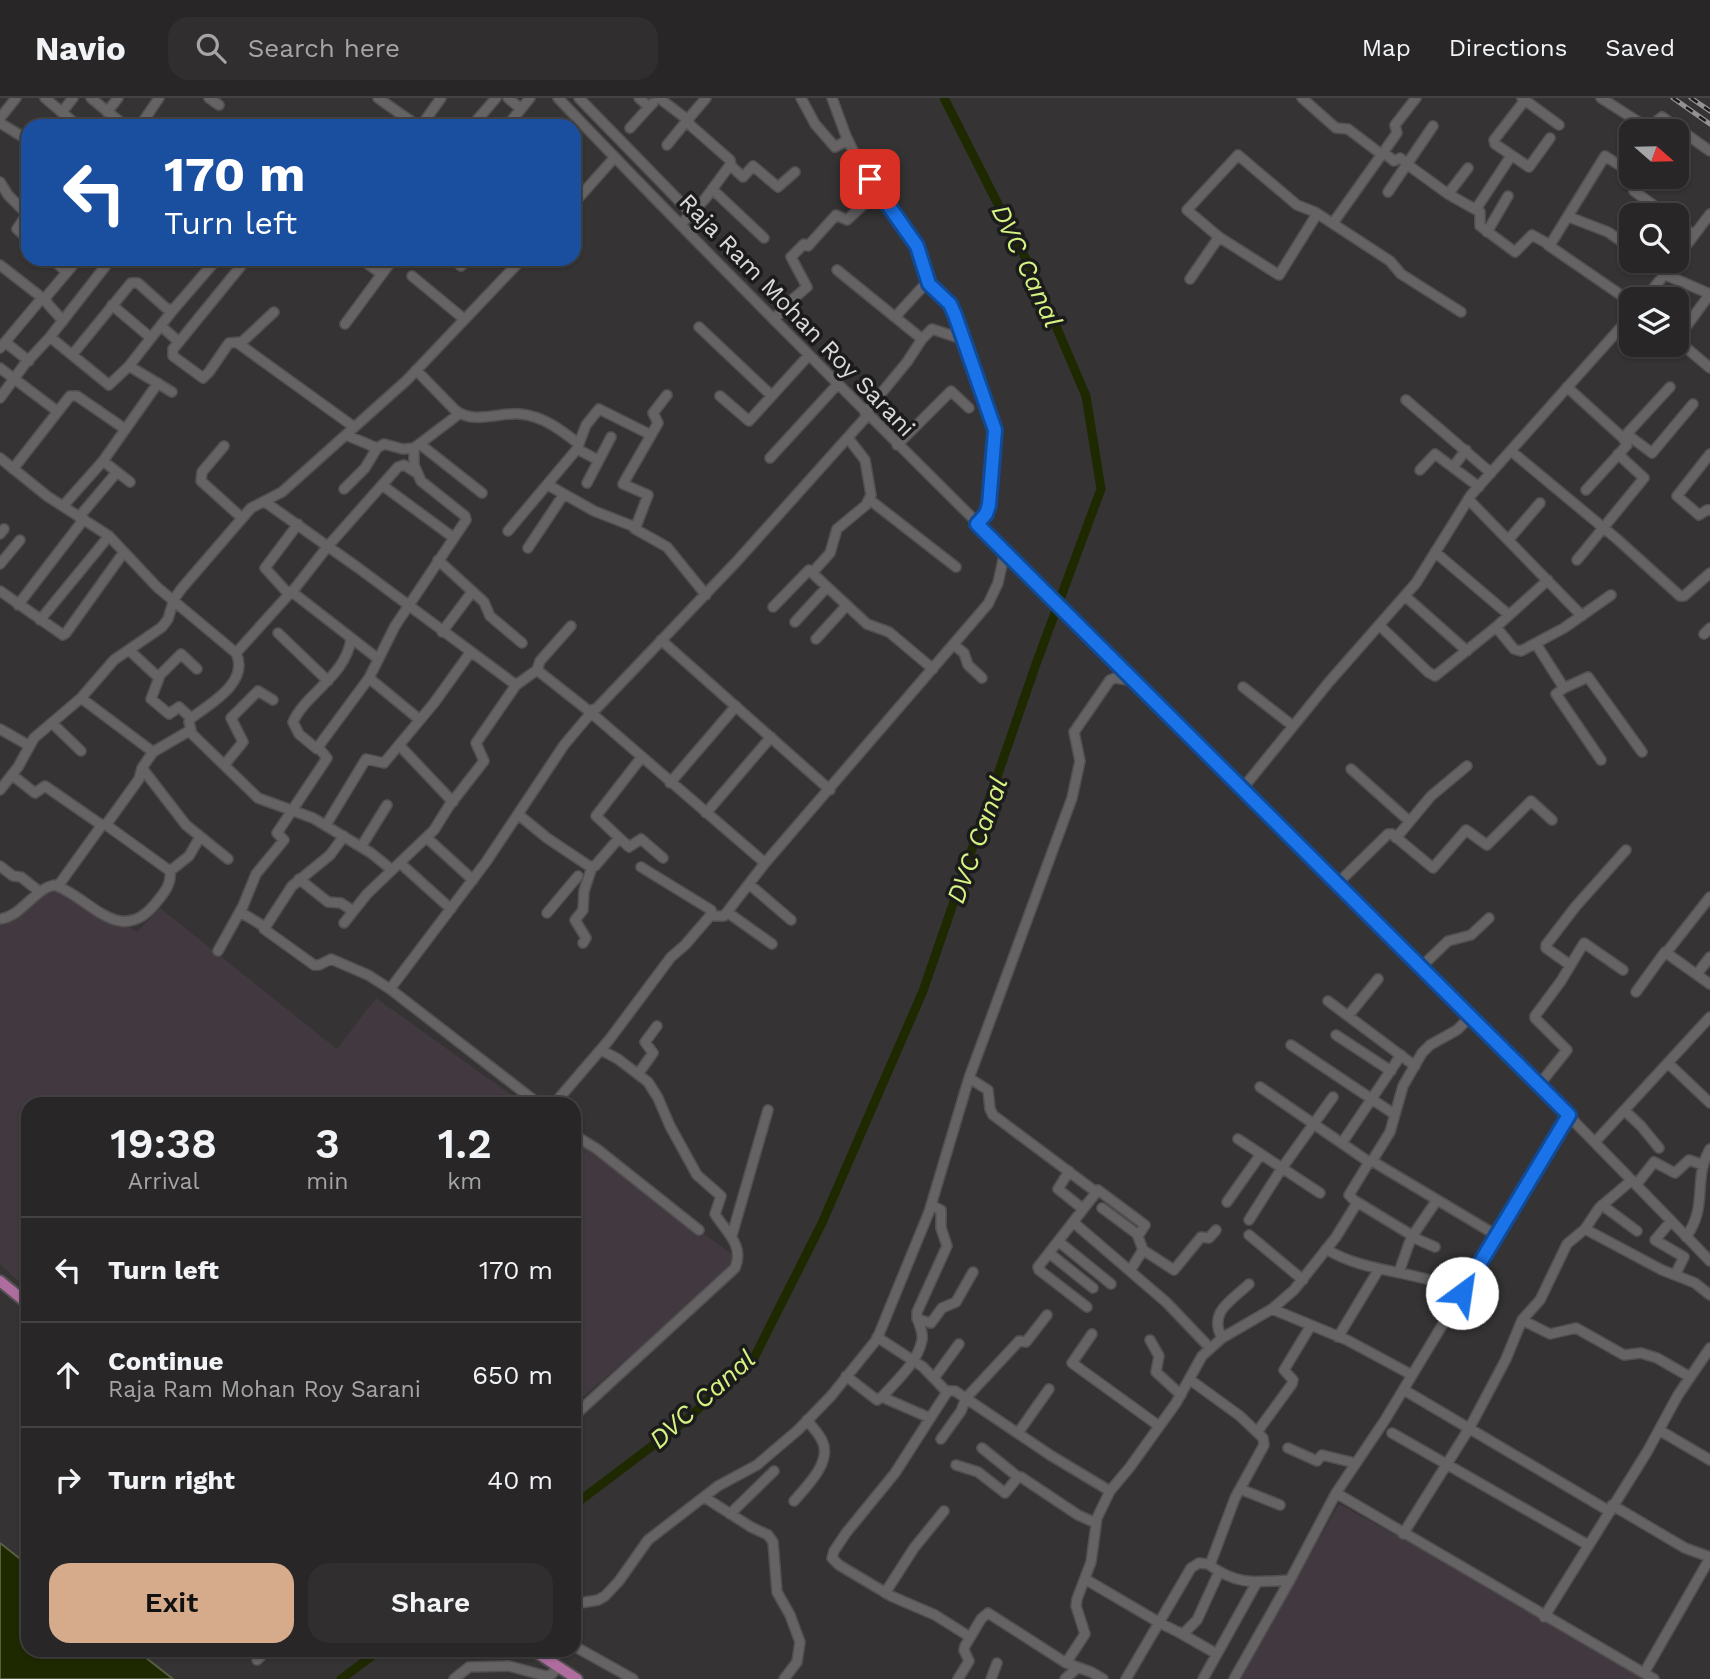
<!DOCTYPE html>
<html lang="en">
<head>
<meta charset="utf-8">
<style>
  :root { --surface:#282627; --page:#302e2f; --text:#f1f3f6; --muted:#a5a5a7; --line:#444344; --accent:#d6ab8b }
  body { margin:0; font-family:"Work Sans",sans-serif; background:var(--page); color:var(--text); height:100vh; display:flex; flex-direction:column; font-size:26px; white-space:nowrap }
  * { box-sizing:border-box; margin:0 }
  p { font-size:23px; color:var(--muted) }
  .icon { flex:none; width:38px; height:38px; fill:none; stroke:currentColor; stroke-width:2; stroke-linecap:round; stroke-linejoin:round }
  .map { position:relative; flex:1; overflow:hidden }
  .details { position:absolute; left:21px; top:999px; width:560px; height:560px; display:flex; flex-direction:column; background:var(--surface); border-radius:21px; box-shadow:0 2px 5px #0004,0 0 0 2px var(--line) }
  .details>* { flex:none }
  .hud { position:absolute; left:21px; top:21px; width:560px; height:147px; border-radius:21px; box-shadow:0 2px 5px #0004,0 0 0 2px var(--line); background:#1a4fa0; color:#fff; overflow:hidden }
  .needle { width:46px; rotate:110deg }
  .fabs { position:absolute; left:1619px; top:21px; display:grid; gap:14px }
  .fabs a { display:grid; place-items:center; width:70px; height:70px; border-radius:14px; background:var(--surface); box-shadow:0 2px 5px #0004,0 0 0 2px var(--line); font-size:35px }
  .pin { position:absolute; display:grid; place-items:center; width:60px; height:60px; color:#fff; margin:-30px; border-radius:14px; box-shadow:0 4px 10px #0006 }
  .me { position:absolute; width:77px; margin:-38px; rotate:31deg; stroke-linejoin:round; filter:drop-shadow(0 0 5px #0008) }
  .turn { display:flex; align-items:center; gap:24px; height:147px; padding:0 28px; font-size:32px }
  .turn .icon { width:91px; height:91px; stroke-width:2.5 }
  .turn b { display:block; font-size:49px; line-height:60px }
  .eta { display:flex; justify-content:space-evenly; align-items:center; height:119px; text-align:center }
  .eta b { font-size:42px; font-weight:600; line-height:49px }
  .cta { display:flex; gap:14px; margin-top:auto; padding:14px 28px }
  .cta a { flex:1; height:80px; border-radius:21px; background:var(--accent); color:#111; font-size:28px; font-weight:600; line-height:80px; text-align:center }
  .cta a+a { background:var(--page); color:var(--text) }
  ul { padding:0; list-style:none }
  li { display:flex; align-items:center; gap:21px; height:105px; padding:0 28px; border-top:2px solid var(--line) }
  li div { flex:1 }
  li b { display:block; font-size:26px }
  li em { font-style:normal }
  header { display:flex; align-items:center; gap:42px; box-sizing:border-box; height:98px; padding:0 35px; background:var(--surface); border-bottom:2px solid var(--line) }
  header strong { font-size:33px }
  nav { display:flex; gap:38px; margin-inline-start:auto; font-size:24px }
  .search { width:490px; height:63px; background:var(--page); display:flex; align-items:center; gap:18px; box-sizing:border-box; padding:0 24px; border-radius:21px; color:var(--muted); font-size:26px }
  .map>svg:first-child { display:block }
</style>
</head>
<body>
<header>
<strong>Navio</strong>
<div class="search"><svg class="icon" aria-label="search" viewBox="0 0 24 24"><circle cx="10" cy="10" r="6"/><path d="M15 15l6 6"/></svg>Search here</div>
<nav><a>Map</a><a>Directions</a><a>Saved</a></nav>
</header>
<div class="map">
<svg width="1710" height="1581" viewBox="0 0 1710 1581">
  <rect width="100%" height="100%" fill="#353334"/>
  <path fill="#41393f" d="M57 781 137 834 160 810 337 951 376 900 524 1006H28V1192L0 1166V822L16 821Z
    M574 1042 740 1162 574 1307Z
    M1339 1406 1660 1581H1238Z"/>
  <path fill="#1f2900" stroke="#575e41" stroke-width="2" d="M0 1445 28 1467V1552H136L173 1581H0Z"/>
  <g fill="none" stroke-linecap="round" stroke-linejoin="round">
    <path stroke="#1f2900" stroke-width="9" d="M574 1407 684 1324 754 1260 822 1125 923 893 1036 566 1101 391 1086 298 1034 177 944 0
      M341 1581 380 1552"/>
    <defs>
      <path id="minor" d="M45 0 78 28
        M91 0 125 28
        M209 0 219 7
        M378 0 415 26 421 27
        M508 0 521 11
        M558 0C738 189 924 371 1108 555 1310 757 1512 958 1710 1163
        M579 0 691 115
        M639 0 649 9 653 5
        M659 0 688 22
        M706 0 689 20V26L730 62 731 67
        M801 0 815 26 835 49 848 42
        M832 0 846 38 861 69 917 148 929 186 950 206 955 217 995 332 989 407 986 416 977 426
        M1302 0 1336 30 1348 31 1381 56
        M1522 0 1559 27
        M1601 0 1648 30 1662 19 1710 53
        M1525 2 1494 42 1495 46 1529 69 1550 40
        M62 14 73 0
        M107 14 118 0
        M0 20 16 0
        M477 22 496 0
        M0 25 28 42
        M140 28 159 0
        M421 28 441 0
        M507 28 530 0
        M630 30 649 9
        M667 47 689 20
        M1383 54 1394 63 1400 60 1408 66
        M1408 67 1448 96 1480 114V128L1515 154 1532 137 1550 147 1605 58 1627 72
        M0 84 8 97 27 116 17 131 28 141
        M712 91 764 140
        M1634 93 1667 117
        M1388 94 1433 28
        M1448 96 1468 70
        M574 105 615 59
        M1476 111 1511 58
        M1569 119 1608 134 1631 150
        M1676 124 1694 137
        M1333 125 1397 35 1395 27 1416 0
        M681 126 705 101 730 67 743 79 753 68 778 89 795 74
        M1487 134 1508 98
        M1219 139 1187 112 1238 57 1297 107 1315 114 1390 163 1401 176 1461 214
        M1548 147 1631 204
        M52 161 67 174
        M361 161 382 176
        M453 161 461 168 467 161
        M508 161 515 168
        M1676 161 1710 116
        M1647 163 1666 177 1710 196 1677 241
        M0 167 45 202
        M241 168 179 244 173 251V258L203 280 209 274 229 245 242 244 274 214
        M837 172 922 241 907 264 865 315
        M412 178 464 221
        M1190 181 1219 139 1279 177 1317 116
        M1645 201 1675 163
        M112 207 151 240
        M895 219 928 183
        M774 222 786 207 807 189 791 159 804 146 808 148 836 117 847 122 878 93
        M63 223 47 205 46 199 78 161
        M345 226 393 161
        M161 228 179 244
        M699 229 772 298
        M50 239 109 287 129 268 173 212
        M922 241 932 231 962 241
        M1676 241 1710 270
        M5 244 29 263
        M239 246 354 329
        M0 250 42 200
        M72 257 131 185H138L166 210 173 212 217 161
        M129 268 172 294
        M0 270 57 313
        M416 272 455 312C474 327 499 314 520 316 543 318 561 332 579 346
        M1567 289 1623 340 1670 289
        M667 297 653 315 658 325 623 386 648 397 635 431 667 449 706 497
        M720 298 749 323 809 257
        M0 300 24 267 50 239 111 161
        M1406 302 1491 375
        M346 337 377 350
        M1628 337 1652 355 1693 306
        M421 347 482 395
        M897 347 951 293 969 310
        M224 348 202 374 201 383 242 420
        M577 351 598 362
        M1511 353 1617 441 1680 498H1684L1710 475
        M1710 356 1677 398 1699 417 1707 412H1710
        M0 360 47 398 109 438 157 489 236 555C250 584 210 606 191 620L189 624 191 632
        M770 360 837 287
        M103 363 130 384
        M1453 369 1466 352
        M13 371 70 298H77L125 331
        M1420 372 1435 356 1479 389
        M587 385 611 339
        M382 387 454 440
        M548 387 594 413 635 429
        M344 391 365 370 377 350 384 346 403 351 414 350 459 316
        M1586 392 1627 347 1623 340
        M1468 401 1582 518
        M870 402 956 469
        M265 404 357 469 516 587
        M63 408 103 363 158 285
        M79 419 117 374
        M508 433 577 351 586 327 599 311 651 337
        M0 436 4 431
        M1509 441 1540 405
        M528 450 564 396
        M1435 454 1509 517
        M438 462 484 504 490 518 522 545
        M1577 462 1644 380 1618 356
        M0 466 20 442
        M812 475 830 455 837 431 866 407 871 397 865 362 848 340
        M0 493 63 537 66 535 124 454
        M293 496 285 492 265 470 298 426
        M1405 498 1467 553
        M18 507 84 421
        M773 509 809 472 867 526 889 534 933 571
        M40 522 109 438
        M795 524 827 489
        M1379 527 1428 574 1435 578 1496 529 1548 482
        M1496 529 1514 551 1521 553 1564 530 1611 497
        M442 534 472 494
        M278 535 328 583
        M1704 536 1710 530
        M816 541 847 507
        M661 542 830 692
        M1536 546 1564 590 1588 579 1642 654
        M954 547 964 555 968 567 982 580
        M130 553 159 580 151 601 169 616 179 609 191 620
        M236 555 292 493
        M377 560 292 494 328 448 398 369 404 367 415 374
        M537 572 540 563 571 528
        M158 579 181 556 197 571
        M369 580 420 622
        M1243 589 1293 628
        M1564 590 1556 596 1601 662
        M81 600 153 654
        M589 613 765 765
        M53 626 81 653
        M0 631 28 647
        M399 647 453 704
        M317 651 299 636 293 624C305 596 346 578 351 541
        M641 660 596 718 629 749 641 741 663 760
        M225 666 243 644 231 620 258 593 273 602
        M142 670 186 727 228 761
        M1351 671 1409 723
        M12 677 35 695 45 688 100 726 107 727
        M670 685 736 608
        M1243 690 1329 584 1416 485 1471 397 1631 218
        M0 692 18 669 34 640 81 600 114 562 162 529 168 521 174 501 182 490 251 410 282 394 407 282 522 161
        M706 715 771 639
        M519 717 547 740 589 768H595L619 740
        M326 727 366 661 384 665 434 605 470 555
        M344 738 330 757 292 788 264 831 314 867H319L331 861 368 877 390 891
        M427 740 473 782
        M1396 740 1431 698 1467 668
        M361 749 387 707
        M400 765 451 811
        M0 768 13 778 21 779 40 794
        M641 769 711 812 713 818
        M170 773 189 758 200 739
        M299 781 328 804 341 805 353 813
        M1338 785 1388 736H1392L1433 770 1466 732 1487 747 1531 703 1552 722
        M749 786 791 822
        M58 788 102 727
        M240 814 265 829
        M727 814 772 846
        M547 815 578 778
        M0 821C22 818 33 792 54 787 89 798 119 850 155 806 163 796 172 787 170 773L109 729 108 724 139 681 142 670 153 654 189 633 258 700 313 720 371 755 392 772
        M344 825 367 796 434 732 449 708 484 663 476 645 516 587 537 572 589 613 597 610 738 462 867 318
        M583 845 586 840 575 822 583 812 584 793 592 769
        M218 853 243 808 256 776 284 742 277 735 327 660 318 649 369 580 395 528 466 422 465 418 421 383 414 367V350
        M1666 855 1710 799
        M1570 867 1546 850V847L1576 808 1626 752
        M1421 869 1448 843 1471 837 1489 820
        M1697 876 1710 859
        M1636 894 1665 854 1710 886
        M1328 903 1415 968
        M1348 918 1378 881
        M1336 937 1391 973
        M1291 947 1394 1016
        M1669 966 1710 1005
        M638 976 653 955 645 944 657 928
        M969 980 988 992 990 1011 993 1017 1096 1094
        M1539 987 1567 952 1535 920V918L1561 883 1584 845 1623 872
        M1260 989 1369 1064
        M539 1006 390 891 486 764 564 647 591 615
        M554 1006 609 942 671 859 685 847 710 818H724L765 765 988 506 998 485 1005 453
        M1625 1013 1641 1028 1659 1050
        M574 1037 597 1051 699 1132
        M1238 1041 1320 1095
        M1595 1044 1710 919
        M1342 1045 1401 957
        M1372 1063 1390 1034 1403 988 1422 955 1430 947 1457 932 1471 918
        M1069 1073 1058 1091 1083 1111
        M1636 1087 1654 1064 1675 1075 1689 1062 1703 1067
        M1227 1104 1261 1056
        M1357 1104 1413 1138
        M1602 1107 1637 1133
        M1102 1110 1137 1136 1143 1152 1131 1171V1174L1166 1204 1210 1250
        M1249 1122 1282 1070 1333 999
        M1671 1123 1655 1142 1684 1159 1675 1177
        M1073 1124 1130 1173
        M1585 1131 1662 1172 1695 1185 1710 1197
        M732 1137 768 1012
        M1249 1137 1303 1182
        M1412 1139 1435 1149
        M1686 1139C1709 1107 1692 1082 1710 1051
        M1058 1143 1111 1186
        M1326 1151C1368 1177 1419 1171 1462 1195
        M1143 1152 1174 1172 1201 1139 1209 1140 1216 1132
        M1049 1155 1093 1190
        M1399 1174 1411 1140 1437 1102
        M1087 1209 1039 1172 1038 1169 1098 1092 1145 1127 1138 1138
        M1272 1211 1347 1242 1412 1277
        M917 1221 931 1225 942 1210 956 1204 973 1174
        M1522 1222 1550 1236 1576 1230 1624 1257 1641 1255 1657 1260 1690 1279
        M1092 1236 1072 1265 1159 1328
        M877 1239 923 1269 946 1293H955L1050 1357 1110 1393
        M1338 1239 1379 1171
        M1222 1240C1208 1214 1231 1203 1249 1186
        M1150 1242 1159 1258 1156 1274 1181 1297
        M846 1278 877 1302 882 1299 930 1320
        M934 1280 959 1246
        M1404 1292 1609 1413
        M947 1294 895 1375 846 1435 834 1453 832 1460 839 1467 891 1498 935 1517 970 1539
        M882 1299C896 1283 918 1264 922 1242 924 1232 916 1224 917 1214L947 1148 941 1130V1112L931 1107
        M574 1318 735 1170C745 1147 725 1133 715 1116L721 1098 697 1077 670 1028 658 1000 648 984 618 961 601 952
        M1659 1332 1710 1362
        M1257 1334 1292 1286 1293 1282 1284 1272 1310 1229
        M1018 1335 1049 1291
        M1392 1335 1588 1447
        M941 1341 961 1313 966 1300 1019 1243 1026 1244 1047 1217
        M982 1350 1018 1379
        M1288 1350 1317 1363 1322 1357 1355 1365
        M956 1367 978 1374 1005 1395 1018 1379H1021L1078 1417 1096 1425
        M1240 1391 1280 1407
        M1336 1395 1654 1581
        M704 1399 751 1429 768 1437 773 1444 777 1494 790 1517 800 1544 797 1564 784 1581
        M794 1403C806 1389 831 1365 823 1345 820 1336 812 1329 807 1322
        M1612 1407 1685 1450 1710 1459
        M730 1416 774 1373
        M1403 1436 1470 1329 1506 1261 1522 1222 1540 1202 1567 1146 1585 1131 1599 1110 1632 1082
        M1208 1466C1237 1488 1256 1484 1290 1482
        M1085 1481 1160 1525 1180 1535 1185 1534 1197 1522 1219 1474
        M885 1495 914 1450 944 1413
        M574 1506 598 1502 605 1498 619 1483 648 1442 718 1388 757 1367 798 1332 831 1298 877 1241 929 1114 969 980 1072 700 1080 663 1074 634 1110 582 1115 580 1135 583
        M1544 1519 1647 1354 1678 1297 1710 1250
        M1180 1535 1217 1556
        M574 1548 633 1581
        M257 1562 267 1552
        M1066 1565 1085 1536 1076 1508 1077 1501 1091 1464 1097 1420 1110 1393 1130 1369 1176 1305 1202 1258 1222 1240 1272 1211 1294 1192 1336 1139 1357 1105 1349 1097 1369 1064 1372 1063 1496 1137
        M1644 1575 1710 1460
        M454 1581 469 1569 509 1568 546 1578 551 1577 558 1569
        M958 1581 969 1563 964 1552 965 1548 981 1521 988 1515 1066 1565 1091 1574 1103 1581
        M991 1581 997 1565
        M1065 1581 1077 1570
        M1126 1581 1191 1470 1199 1465 1208 1466 1211 1464 1235 1400 1264 1347 1263 1340 1240 1318 1189 1281
        M1203 1581 1257 1484
        M1234 1581 1290 1482 1336 1395 1385 1322 1569 1017"/>
      <path id="major" d="M0 1183 28 1206
        M533 1552 577 1581"/>
    </defs>
    <use href="#minor" stroke="#524f51" stroke-width="12"/>
    <use href="#major" stroke="#524f51" stroke-width="14"/>
    <use href="#minor" stroke="#666365" stroke-width="9"/>
    <use href="#major" stroke="#af6d9f" stroke-width="10"/>
    <defs>
      <path id="rail" d="M1673 0 1710 26
        M1691 0 1710 13"/>
    </defs>
    <use href="#rail" stroke="#939192" stroke-width="5"/>
    <use href="#rail" stroke="#1c1b1b" stroke-width="2.5" stroke-dasharray="8" stroke-linecap="butt"/>
  </g>
  <g fill="none" stroke-linecap="round" stroke-linejoin="round">
    <defs>
      <path id="route" d="M870 81 917 148 929 186 950 206 955 217 995 332 989 407 986 416 977 426 1569 1017 1462 1195"/>
    </defs>
    <use href="#route" stroke="#114b97" stroke-width="18"/>
    <use href="#route" stroke="#1a73e8" stroke-width="12"/>
  </g>
  <g text-anchor="middle" dominant-baseline="central" stroke-width="7" stroke-linejoin="round" paint-order="stroke">
    <g font-size="24" fill="#dad8d9" stroke="#1c1b1b">
      <text transform="translate(797 217) rotate(46)">Raja Ram Mohan Roy Sarani</text>
    </g>
    <g font-size="26" font-style="italic" fill="#d5f382" stroke="#1c1b1b">
      <text transform="translate(1027 168) rotate(65)">DVC Canal</text>
      <text transform="translate(977 742) rotate(-70)">DVC Canal</text>
      <text transform="translate(702 1301) rotate(-42)">DVC Canal</text>
    </g>
  </g>
</svg>
<div class="fabs">
<a><svg class="needle" viewBox="-14 -14 28 28"><path d="M0-13l5 13h-10z" fill="#e53935"/><path d="M0 13l5-13h-10z" fill="#a5a5a7"/></svg></a>
<a><svg class="icon" aria-label="search" viewBox="0 0 24 24"><circle cx="10" cy="10" r="6"/><path d="M15 15l6 6"/></svg></a>
<a><svg class="icon" aria-label="layers" viewBox="0 0 24 24"><path d="M12 4l9 5-9 5-9-5zM3 14l9 5 9-5"/></svg></a>
</div>
<div class="pin" style="left:870px;top:81px;background:#d93025"><svg class="icon" aria-label="arrive" viewBox="0 0 24 24"><path d="M6 21V4h12l-3 4 3 4H6"/></svg></div>
<svg class="me" style="left:1462px;top:1195px" viewBox="-20 -20 40 40"><circle r="19" fill="#fff"/><path d="M0-13L10 11 0 6-10 11z" fill="#1a73e8"/></svg>
<div class="hud">
<div class="turn"><svg class="icon" aria-label="left" viewBox="0 0 24 24"><path d="M17 20v-9H6M10 6l-5 5 5 5"/></svg><div><b>170 m</b>Turn left</div></div>
</div>
<section class="details">
<div class="eta">
<div><b>19:38</b><p>Arrival</p></div>
<div><b>3</b><p>min</p></div>
<div><b>1.2</b><p>km</p></div>
</div>
<ul>
<li><svg class="icon" aria-label="left" viewBox="0 0 24 24"><path d="M17 20v-9H6M10 6l-5 5 5 5"/></svg><div><b>Turn left</b></div><em>170 m</em></li>
<li><svg class="icon" aria-label="ahead" viewBox="0 0 24 24"><path d="M12 20V5M6 11l6-6 6 6"/></svg><div><b>Continue</b><p>Raja Ram Mohan Roy Sarani</p></div><em>650 m</em></li>
<li><svg class="icon" aria-label="right" viewBox="0 0 24 24"><path d="M7 20v-9h11M14 6l5 5-5 5"/></svg><div><b>Turn right</b></div><em>40 m</em></li>
</ul>
<div class="cta"><a>Exit</a><a>Share</a></div>
</section>
</div>
</body>
</html>
